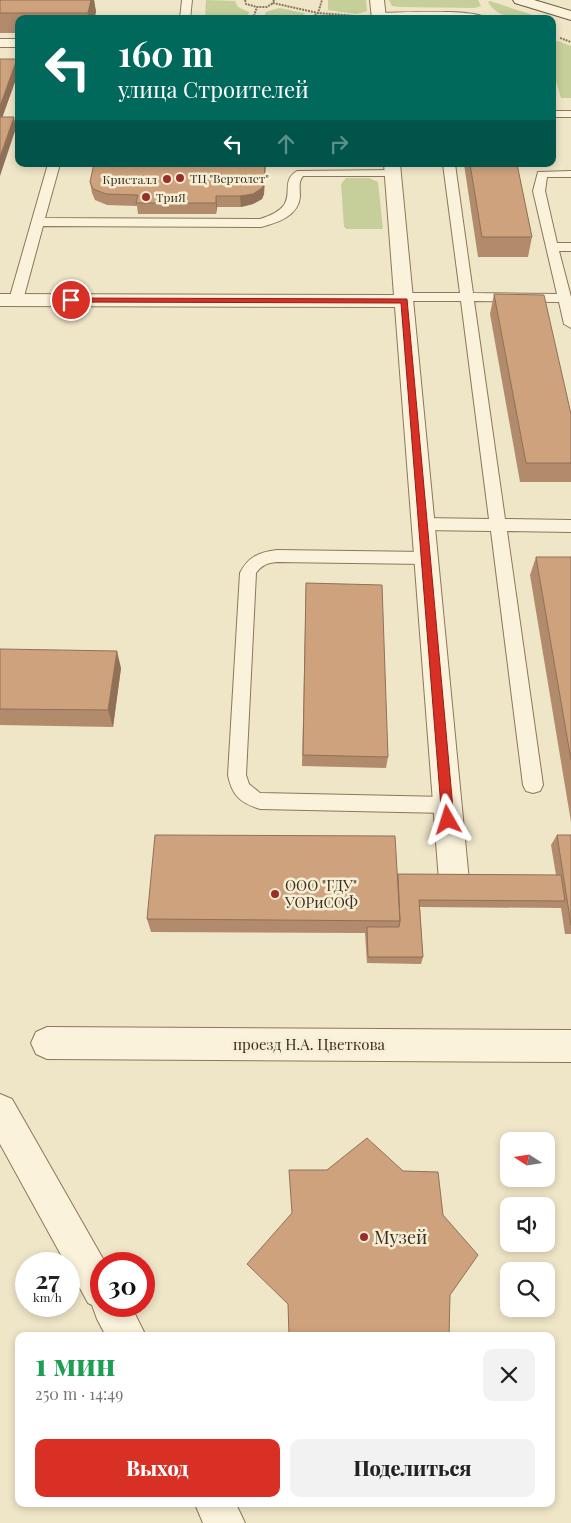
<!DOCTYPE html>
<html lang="ru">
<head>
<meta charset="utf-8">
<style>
  :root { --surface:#fff; --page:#f2f2f2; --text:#222; --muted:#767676; --accent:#d93025 }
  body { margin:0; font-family:"Playfair Display",serif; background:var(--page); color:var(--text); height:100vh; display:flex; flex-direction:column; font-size:19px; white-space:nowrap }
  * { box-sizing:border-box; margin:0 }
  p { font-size:16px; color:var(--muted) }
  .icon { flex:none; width:28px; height:28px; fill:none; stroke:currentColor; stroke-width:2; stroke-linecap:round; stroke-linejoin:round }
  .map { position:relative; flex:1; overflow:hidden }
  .drawer { position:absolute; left:15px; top:1332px; width:540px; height:175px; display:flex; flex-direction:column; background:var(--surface); border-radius:10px; box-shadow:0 2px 8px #0003 }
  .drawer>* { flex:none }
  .top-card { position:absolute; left:15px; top:15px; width:541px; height:152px; border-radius:10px; box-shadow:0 2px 8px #0003; background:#00695c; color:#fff; overflow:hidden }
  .needle { width:32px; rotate:282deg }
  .controls { position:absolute; left:500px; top:1132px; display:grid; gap:10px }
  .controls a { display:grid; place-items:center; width:55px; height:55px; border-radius:10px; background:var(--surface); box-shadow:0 2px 8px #0003; font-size:25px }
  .speed { position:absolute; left:15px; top:1252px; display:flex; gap:10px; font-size:25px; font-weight:700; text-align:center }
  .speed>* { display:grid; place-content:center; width:65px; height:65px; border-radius:50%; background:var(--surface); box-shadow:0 2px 8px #0003; line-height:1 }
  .speed small { font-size:12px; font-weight:400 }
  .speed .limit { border:8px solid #d22; background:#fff; color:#111 }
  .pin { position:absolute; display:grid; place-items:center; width:42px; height:42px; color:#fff; margin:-21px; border:2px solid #fff; border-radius:50%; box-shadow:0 1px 5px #0007 }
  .me { position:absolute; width:55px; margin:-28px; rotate:354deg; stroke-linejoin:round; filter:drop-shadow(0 0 4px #0008) }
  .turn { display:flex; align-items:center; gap:18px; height:105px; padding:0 20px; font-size:22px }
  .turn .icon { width:65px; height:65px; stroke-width:2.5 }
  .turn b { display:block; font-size:35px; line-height:42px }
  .lanes { display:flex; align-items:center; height:48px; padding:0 20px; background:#0003; justify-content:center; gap:25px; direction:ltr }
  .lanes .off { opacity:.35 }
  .round { display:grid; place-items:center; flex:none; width:52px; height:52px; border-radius:10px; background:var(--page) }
  .overview { display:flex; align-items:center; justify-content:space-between; height:85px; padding:0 20px }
  h1 { font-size:30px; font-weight:800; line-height:38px; color:#1e9e55 }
  .button { display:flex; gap:10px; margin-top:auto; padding:10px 20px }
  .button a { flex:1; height:58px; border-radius:10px; background:var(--accent); color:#fff; font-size:20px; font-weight:800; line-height:58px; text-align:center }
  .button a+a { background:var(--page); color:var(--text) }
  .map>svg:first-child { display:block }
</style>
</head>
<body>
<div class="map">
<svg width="571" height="1523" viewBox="0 0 571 1523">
  <rect width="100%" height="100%" fill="#efe5c7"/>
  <path fill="#c6ce9a" d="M206 0 235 1 238 7 249 12 247 19H205Z
    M328 0H366L367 11 357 14 328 10Z
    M389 0H478L481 6 475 8 400 7 392 6Z
    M490 1 545 19C527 19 498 21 488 2Z
    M279 8 304 13 305 14 295 19H263L266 12Z
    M558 41 571 46V98H561L553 71V42Z
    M346 178H369L378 182 383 229H347L344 227 341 184Z"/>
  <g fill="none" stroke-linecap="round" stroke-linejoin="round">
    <defs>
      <path id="lane" d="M182 0H192L190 19H180Z
        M379 13C400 13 474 8 488 19L376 18V14Z
        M552 111H571V117H552Z
        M48 164H60L45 218 260 219C306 205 275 184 297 171L393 170 399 173 393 176H303C298 182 300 189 300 196 299 216 277 223 261 227L43 226 23 300 16 304 9 300Z
        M443 164H455L473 293 557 294 533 191 538 172 571 171V177H547L545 191 557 243H571V251H559L571 297V328L564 324 559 302 474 301 505 519 571 520V532L507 531 543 785 540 791 533 793 526 791 523 785 491 531 423 530 417 528 415 524 417 520 423 518 489 519 461 301H404L397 297 404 293H460Z
        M277 550 426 552 432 554 434 558 432 562 426 564 277 562C267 563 262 565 256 573L246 775 249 784 260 793 446 797 453 799 456 805 453 811 446 813 260 809C241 803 232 796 228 775L240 573C248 557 259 552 277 550Z"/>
      <path id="street" d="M370 0H384L386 19H372Z
        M0 39H19V47H0Z
        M384 164H400L469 881 464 891 454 895 444 891 439 881 395 307 0 306V294L394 295Z
        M47 1027 571 1030V1062L47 1059 36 1054 31 1043 36 1032Z
        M0 1094 12 1099 106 1264H101V1306H131L146 1336H106L97 1319 92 1305 88 1303 69 1268V1264H66L0 1144Z
        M195 1504H236L245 1523H203Z"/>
      <path id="secondary" d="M513 0H534L571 11V20L515 3Z"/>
    </defs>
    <use href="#lane" stroke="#8c775b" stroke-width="2"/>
    <use href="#street" stroke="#8c775b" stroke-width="2"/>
    <use href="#secondary" stroke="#6d583e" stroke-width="2"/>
    <path stroke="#8c775b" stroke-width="2" stroke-dasharray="2 1" stroke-linecap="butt" d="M245 0 246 4 257 7
      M274 0 273 3 318 13 355 16
      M253 19 257 7H267L273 3
      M310 19 318 13 322 0
      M560 38 571 42"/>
    <use href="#lane" fill="#faf2da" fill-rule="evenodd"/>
    <use href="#street" fill="#faf2da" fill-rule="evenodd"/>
    <use href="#secondary" fill="#faf2da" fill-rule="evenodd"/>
  </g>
  <path fill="#b18b6b" d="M0 0H94L96 12 94 19H19V33H0Z
    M94 164H266L264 194 262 199 253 204 241 207H217L216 214H138L137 206 107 205 95 200 92 193 90 182Z
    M464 164H517L532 237 528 257H478Z
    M494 294 571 414V482H520L490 314Z
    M536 557H571V822L530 575Z
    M306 583 388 757 386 768 302 766Z
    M0 649 121 668 113 727 0 725Z
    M557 835H571V934H565L561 908 420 907 423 957 421 964 367 963 365 933 151 932 147 919 398 874 556 875 551 845Z"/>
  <path fill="#907157" d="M91 0H94L96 12 94 19H89L88 13Z
    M17 59 19 71 0 124V106Z
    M14 117 16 128 0 176V157Z
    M265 164 264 194 262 199 253 204 241 207 240 196Z
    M216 196 217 207 216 214Z
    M117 651 121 668 113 727 108 710Z"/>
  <path fill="#cea27c" stroke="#907157" d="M0 0H91L88 13H0Z
    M406 17H475L476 19H407Z
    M0 59H17L0 106Z
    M0 117H14L0 157Z
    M94 164H265L264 183 262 188 253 194 240 196H216V203H136L138 195 106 194 93 189 90 182Z
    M470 164H517L532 237H482Z
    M494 294 544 295 571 414V463H526Z
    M536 557H571V760Z
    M306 583 382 585 388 757 303 755Z
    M0 649 117 651 108 710 0 709Z
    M155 835 395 836 400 921 147 919Z
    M557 835H571V925Z
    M398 874 561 875 565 901 419 900 423 957H368L367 927H399L400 921Z
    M367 1138 403 1171 438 1172 443 1215 478 1255 450 1295 449 1336H289L288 1304 247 1264 292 1213 289 1170H327Z"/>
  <path fill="#d93025" stroke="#8d1f18" d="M68 298 407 299 454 820 452 824 448 826 444 824 442 820 401 303 71 302H68Z"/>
  <g fill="#9c2e2a" stroke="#f6efd6" stroke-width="2">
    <circle cx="180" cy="178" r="5"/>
    <circle cx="167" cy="179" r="5"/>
    <circle cx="146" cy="197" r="5"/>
    <circle cx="275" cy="894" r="5"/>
    <circle cx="364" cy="1237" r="5"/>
  </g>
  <g text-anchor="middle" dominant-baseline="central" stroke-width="5" stroke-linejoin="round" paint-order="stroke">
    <g font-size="12" fill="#3b2e1f" stroke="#f6efd6" text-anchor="start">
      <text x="190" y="178">ТЦ "Вертолет"</text>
      <text x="157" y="179" text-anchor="end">Кристалл</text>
      <text x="156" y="197">ТриЯ</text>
    </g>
    <g font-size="15" fill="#3b2e1f" stroke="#f6efd6" text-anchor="start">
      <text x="285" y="885">ООО "ГДУ"<tspan x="285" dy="17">УОРиСОФ</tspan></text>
    </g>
    <g font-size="15" fill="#3b2e1f" stroke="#f6efd6">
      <text x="309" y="1044">проезд Н.А. Цветкова</text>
    </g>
    <g font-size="18" fill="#3b2e1f" stroke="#f6efd6" text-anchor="start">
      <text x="374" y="1237">Музей</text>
    </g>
  </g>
</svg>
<div class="controls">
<a><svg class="needle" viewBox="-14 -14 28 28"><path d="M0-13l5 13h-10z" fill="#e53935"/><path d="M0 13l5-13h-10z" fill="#767676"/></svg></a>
<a><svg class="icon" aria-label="sound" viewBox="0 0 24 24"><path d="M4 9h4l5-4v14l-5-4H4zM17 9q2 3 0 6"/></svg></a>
<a><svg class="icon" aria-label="search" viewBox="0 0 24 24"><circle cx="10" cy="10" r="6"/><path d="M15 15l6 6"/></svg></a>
</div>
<div class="speed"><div>27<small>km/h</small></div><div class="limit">30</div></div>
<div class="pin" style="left:71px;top:300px;background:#d93025"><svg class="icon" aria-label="arrive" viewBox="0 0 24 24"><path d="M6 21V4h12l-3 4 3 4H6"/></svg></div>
<svg class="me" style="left:448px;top:820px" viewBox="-20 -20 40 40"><path d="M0-17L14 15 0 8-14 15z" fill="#d93025" stroke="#fff" stroke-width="4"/></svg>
<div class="top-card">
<div class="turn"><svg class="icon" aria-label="left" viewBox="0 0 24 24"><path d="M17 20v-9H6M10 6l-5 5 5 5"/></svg><div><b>160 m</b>улица Строителей</div></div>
<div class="lanes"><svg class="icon" aria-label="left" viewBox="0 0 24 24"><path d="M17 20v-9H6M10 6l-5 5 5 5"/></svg><svg class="icon off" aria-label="ahead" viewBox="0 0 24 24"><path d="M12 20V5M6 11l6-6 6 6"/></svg><svg class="icon off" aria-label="right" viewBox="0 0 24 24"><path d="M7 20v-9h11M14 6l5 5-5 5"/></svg></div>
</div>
<section class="drawer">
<div class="overview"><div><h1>1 мин</h1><p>250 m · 14:49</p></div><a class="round"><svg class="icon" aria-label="close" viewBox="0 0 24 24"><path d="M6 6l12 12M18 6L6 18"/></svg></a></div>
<div class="button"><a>Выход</a><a>Поделиться</a></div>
</section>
</div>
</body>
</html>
